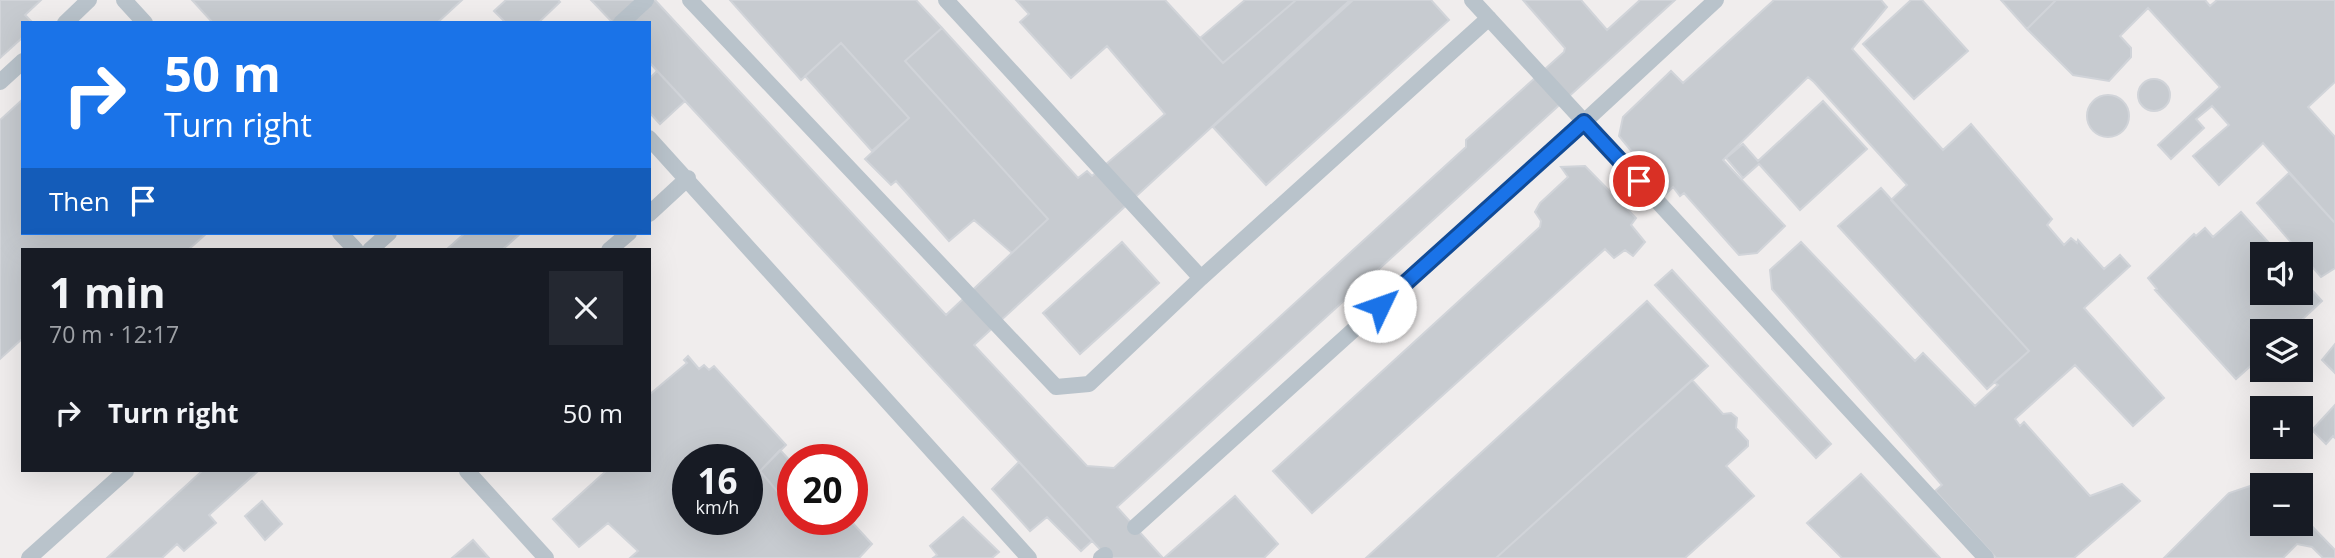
<!DOCTYPE html>
<html lang="en">
<head>
<meta charset="utf-8">
<style>
  :root { --surface:#171b24; --page:#242831; --text:#f1f3f6; --muted:#9ea1a6 }
  body { margin:0; font-family:"Open Sans",sans-serif; background:var(--page); color:var(--text); height:100vh; display:flex; flex-direction:column; font-size:26px; white-space:nowrap }
  * { box-sizing:border-box; margin:0 }
  p { font-size:23px; color:var(--muted) }
  .icon { flex:none; width:38px; height:38px; fill:none; stroke:currentColor; stroke-width:2; stroke-linecap:round; stroke-linejoin:round }
  .map { position:relative; flex:1; overflow:hidden }
  .details { position:absolute; left:21px; top:248px; width:630px; height:224px; display:flex; flex-direction:column; background:var(--surface); border-radius:0px; box-shadow:0 7px 28px #0002 }
  .details>* { flex:none }
  .guide { position:absolute; left:21px; top:21px; width:630px; height:214px; border-radius:0px; box-shadow:0 7px 28px #0002; background:#1a73e8; color:#fff; overflow:hidden }
  .controls { position:absolute; left:2250px; top:242px; display:grid; gap:14px }
  .controls a { display:grid; place-items:center; width:63px; height:63px; border-radius:0px; background:var(--surface); box-shadow:0 7px 28px #0002; font-size:35px }
  .speed { position:absolute; left:672px; top:444px; display:flex; gap:14px; font-size:35px; font-weight:700; text-align:center }
  .speed>* { display:grid; place-content:center; width:91px; height:91px; border-radius:50%; background:var(--surface); box-shadow:0 7px 28px #0002; line-height:1 }
  .speed small { font-size:18px; font-weight:400 }
  .speed .limit { border:10px solid #d22; background:#fff; color:#111 }
  .pin { position:absolute; display:grid; place-items:center; width:60px; height:60px; color:#fff; margin:-30px; border:4px solid #fff; border-radius:50%; box-shadow:0 2px 7px #0007 }
  .me { position:absolute; width:77px; margin:-38px; rotate:48deg; stroke-linejoin:round; filter:drop-shadow(0 0 5px #0008) }
  .turn { display:flex; align-items:center; gap:24px; height:147px; padding:0 28px; font-size:32px }
  .turn .icon { width:91px; height:91px; stroke-width:2.5 }
  .turn b { display:block; font-size:49px; line-height:60px }
  .then { display:flex; align-items:center; height:66px; padding:0 28px; background:#0003; gap:14px; font-size:26px }
  .round { display:grid; place-items:center; flex:none; width:74px; height:74px; border-radius:0px; background:var(--page) }
  .headline { display:flex; align-items:center; justify-content:space-between; height:119px; padding:0 28px }
  h1 { font-size:42px; font-weight:700; line-height:52px }
  ul { padding:0; list-style:none }
  li { display:flex; align-items:center; gap:21px; height:91px; padding:0 28px }
  li div { flex:1 }
  li b { display:block; font-size:26px }
  li em { font-style:normal }
  .map>svg:first-child { display:block }
</style>
</head>
<body>
<div class="map">
<svg width="2335" height="558" viewBox="0 0 2335 558">
  <rect width="100%" height="100%" fill="#f0eded"/>
  <path fill="#c7cbd0" stroke="#d1d4d9" stroke-width="2" fill-rule="evenodd" d="M0 0H41L25 15 33 23H23V37L0 58Z
    M192 0H462L437 23H213Z
    M506 0H558L560 2 538 23H506L494 11Z
    M591 0H655L946 315 1048 219 905 61 942 28 1078 178 1087 171 1092 176 1165 114 1107 46 1071 78 1020 22 1029 14 1016 0H1165L1223 63 1296 0H1350L974 345 1087 466 1114 468 1466 147V140L1564 52 1565 48 1523 0H1581L1607 30 1640 0H1675L1117 507 1163 558H1108L649 62V23H613Z
    M730 0H916L942 28 905 61 1048 219 1012 253 974 220 949 241 896 181 891 185 865 159 909 118 841 43 801 80Z
    M1245 0H1296L1223 63 1200 38Z
    M1353 0H1431L1449 20 1266 185 1213 127Z
    M1774 0H1881L1887 7 1852 49 1943 150 1971 124 2052 219 2047 225 2064 245 2071 238 2077 243 2078 240 2104 269 2120 255 2130 266 2084 308 2164 398 2133 426 2075 365 2015 419 2020 426 2024 422 2090 496 2122 484 2140 501 2074 558H1996L1935 491 1942 485 1772 289 1770 270 1801 242 1915 361 1923 353 1975 406 1998 385 1994 382 2029 351 1891 200 1907 185 1814 82 1808 77 1723 160 1785 226 1757 253 1739 255 1684 193 1680 196 1673 187 1666 194 1619 136 1623 117 1671 71 1683 83Z
    M1911 0H1922L1968 51 1914 99 1863 44Z
    M2001 0H2056L2027 29Z
    M2056 0H2205L2210 6 2217 0H2335V82L2308 107 2335 137V223L2263 143 2219 185 2193 156 2229 125 2212 106 2196 119 2204 128 2171 159 2158 145 2220 87 2148 8 2120 36 2131 48V57L2109 81 2073 75 2027 29Z
    M841 43 909 118 872 151 805 76Z
    M657 71 685 101 660 124 649 112V79Z
    M2138 95a16 16 0 1 1 32 0a16 16 0 1 1-32 0Z
    M2087 116a21 21 0 1 1 42 0a21 21 0 1 1-42 0Z
    M23 99V233H207L188 250H23V338L0 359V120Z
    M1823 101 1867 149 1800 210 1759 164 1743 178 1726 158 1743 144 1758 161Z
    M1585 166 1636 218 1631 225 1645 242 1633 256 1625 250 1614 258 1605 249 1312 513 1273 471 1540 227 1541 221 1535 212 1540 203 1568 177 1561 167Z
    M2289 173 2335 223V268L2321 277 2257 203Z
    M1881 188 2029 351 1987 389 1838 226Z
    M2241 212 2279 254H2263V292H2301V278L2322 301 2290 331H2263V355L2236 379 2155 290 2157 289 2148 278 2194 234 2196 236 2205 228 2213 237Z
    M465 233H521L502 250H446Z
    M1122 242 1159 283 1080 354 1043 313Z
    M1672 270 1831 444 1816 458 1655 285Z
    M1647 301 1708 366 1496 558H1366Z
    M2335 344V373L2322 360Z
    M688 356 699 369 704 365 709 370 714 366 786 445 760 471 793 510V520H802L807 526 813 520H850L872 544 859 558H630L638 551 608 523 579 547 553 519 606 471H649V395L687 363 684 360ZM688 460H747V520H688Z
    M1692 380 1723 414 1731 413 1737 418 1736 428 1748 441V446L1726 466 1754 496 1685 558H1496Z
    M2335 405V438L2333 436 2326 444 2312 430Z
    M780 450 793 464V510L760 471Z
    M1019 462 1092 541 1081 551 1047 517 1030 531 992 489Z
    M202 471H258L209 515 216 523 184 551 177 544 162 558H107Z
    M1861 474 1940 558H1842L1807 523Z
    M2268 480 2272 485H2263V523H2301V515L2335 550V558H2323L2312 547 2297 544 2283 558H2164L2229 493Z
    M1235 496 1278 544 1264 558H1164Z
    M262 501 282 524 265 540 245 516Z
    M963 517 999 552 992 558H933L937 555 930 546Z
    M473 540 489 558H452Z"/>
  <g fill="none" stroke-linecap="round" stroke-linejoin="round">
    <path stroke="#b9c3cb" stroke-width="16" d="M124 0 145 23
      M690 0 1056 387 1089 384 1201 278 1489 18
      M946 0 1201 278
      M1472 0 1986 558
      M65 23 89 0
      M621 23 646 0
      M0 82 23 61
      M649 138 1029 558
      M649 214 688 178
      M340 233 356 250
      M370 250 389 233
      M609 250 629 233
      M467 471 546 558
      M1135 527 1584 122 1716 0
      M29 558 126 471
      M1101 558 1105 555"/>
  </g>
  <g fill="none" stroke-linecap="round" stroke-linejoin="round">
    <defs>
      <path id="route" d="M1380 306 1584 122 1639 181"/>
    </defs>
    <use href="#route" stroke="#114b97" stroke-width="18"/>
    <use href="#route" stroke="#1a73e8" stroke-width="12"/>
  </g>
</svg>
<div class="controls">
<a><svg class="icon" aria-label="sound" viewBox="0 0 24 24"><path d="M4 9h4l5-4v14l-5-4H4zM17 9q2 3 0 6"/></svg></a>
<a><svg class="icon" aria-label="layers" viewBox="0 0 24 24"><path d="M12 4l9 5-9 5-9-5zM3 14l9 5 9-5"/></svg></a>
<a>+</a>
<a>−</a>
</div>
<div class="speed"><div>16<small>km/h</small></div><div class="limit">20</div></div>
<div class="pin" style="left:1639px;top:181px;background:#d93025"><svg class="icon" aria-label="arrive" viewBox="0 0 24 24"><path d="M6 21V4h12l-3 4 3 4H6"/></svg></div>
<svg class="me" style="left:1380px;top:306px" viewBox="-20 -20 40 40"><circle r="19" fill="#fff"/><path d="M0-13L10 11 0 6-10 11z" fill="#1a73e8"/></svg>
<div class="guide">
<div class="turn"><svg class="icon" aria-label="right" viewBox="0 0 24 24"><path d="M7 20v-9h11M14 6l5 5-5 5"/></svg><div><b>50 m</b>Turn right</div></div>
<div class="then">Then<svg class="icon" aria-label="arrive" viewBox="0 0 24 24"><path d="M6 21V4h12l-3 4 3 4H6"/></svg></div>
</div>
<section class="details">
<div class="headline"><div><h1>1 min</h1><p>70 m · 12:17</p></div><a class="round"><svg class="icon" aria-label="close" viewBox="0 0 24 24"><path d="M6 6l12 12M18 6L6 18"/></svg></a></div>
<ul>
<li><svg class="icon" aria-label="right" viewBox="0 0 24 24"><path d="M7 20v-9h11M14 6l5 5-5 5"/></svg><div><b>Turn right</b></div><em>50 m</em></li>
</ul>
</section>
</div>
</body>
</html>
